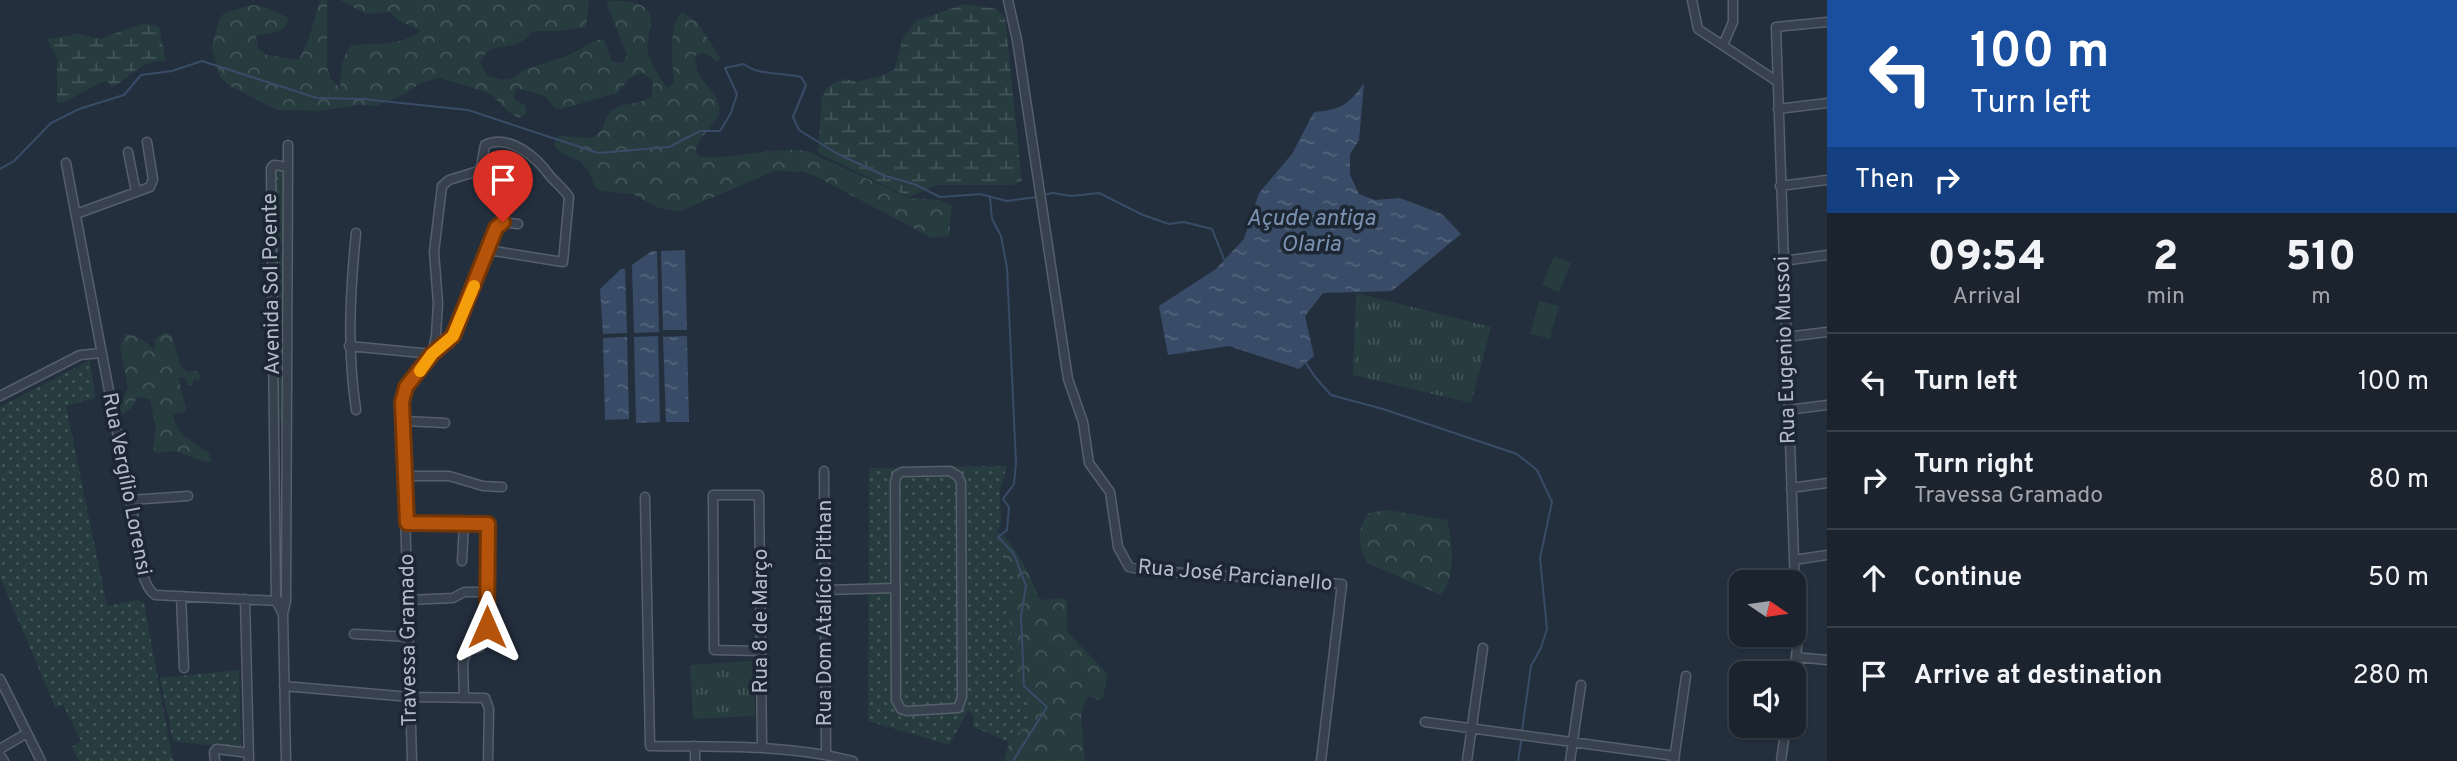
<!DOCTYPE html>
<html lang="en">
<head>
<meta charset="utf-8">
<style>
  :root { --surface:#1b232e; --page:#242b36; --text:#f1f3f6; --muted:#a0a4aa; --line:#39404a }
  body { margin:0; font-family:Overpass,sans-serif; background:var(--page); color:var(--text); height:100vh; display:flex; flex-direction:column; font-size:26px; white-space:nowrap }
  * { box-sizing:border-box; margin:0 }
  p { font-size:23px; color:var(--muted) }
  .icon { flex:none; width:38px; height:38px; fill:none; stroke:currentColor; stroke-width:2; stroke-linecap:round; stroke-linejoin:round }
  .map { position:relative; flex:1; overflow:hidden }
  .drawer { display:flex; flex-direction:column; background:var(--surface); width:630px }
  .drawer>* { flex:none }
  .guide { background:#1a4fa0; color:#fff; overflow:hidden }
  .needle { width:46px; rotate:103deg }
  .fabs { position:absolute; left:1729px; top:570px; display:grid; gap:14px }
  .fabs a { display:grid; place-items:center; width:77px; height:77px; border-radius:14px; background:var(--surface); box-shadow:0 2px 5px #0004,0 0 0 2px var(--line); font-size:35px }
  .pin { position:absolute; display:grid; place-items:center; width:60px; height:60px; color:#fff; margin:-72px -30px; border-radius:50% 50% 50% 0; rotate:-45deg; box-shadow:0 0 7px #0007 }
  .pin .icon { rotate:45deg }
  .me { position:absolute; width:77px; margin:-38px; rotate:0deg; stroke-linejoin:round; filter:drop-shadow(0 0 5px #0008) }
  .turn { display:flex; align-items:center; gap:24px; height:147px; padding:0 28px; font-size:32px }
  .turn .icon { width:91px; height:91px; stroke-width:2.5 }
  .turn b { display:block; font-size:49px; line-height:60px }
  .then { display:flex; align-items:center; height:66px; padding:0 28px; background:#0003; gap:14px; font-size:26px }
  .eta { display:flex; justify-content:space-evenly; align-items:center; height:119px; text-align:center }
  .eta b { font-size:42px; font-weight:800; line-height:49px }
  ul { padding:0; list-style:none }
  li { display:flex; align-items:center; gap:21px; height:98px; padding:0 28px; border-top:2px solid var(--line) }
  li div { flex:1 }
  li b { display:block; font-size:26px }
  li em { font-style:normal }
  main { display:flex; flex:1; min-height:0 }
  .map>svg:first-child { display:block }
</style>
</head>
<body>
<main>
<div class="map">
<svg width="1827" height="761" viewBox="0 0 1827 761">
  <defs>
    <pattern id="grass-dots" width="8" height="8" patternUnits="userSpaceOnUse" patternTransform="scale(1.75)"><rect width="8" height="8" fill="#263c3f"/><path d="M2 2h.1M6 6h.1" fill="none" stroke="#435659" stroke-width="1.8" stroke-linecap="round"/></pattern>
    <pattern id="forest-crowns" width="20" height="18" patternUnits="userSpaceOnUse" patternTransform="scale(1.75)"><rect width="20" height="18" fill="#263c3f"/><path d="M2 6a3 3 0 1 1 6 0M12 15a3 3 0 1 1 6 0" fill="none" stroke="#435659"/></pattern>
    <pattern id="wetland-marsh" width="20" height="14" patternUnits="userSpaceOnUse" patternTransform="scale(1.75)"><rect width="20" height="14" fill="#263c3f"/><path d="M1 5h8M5 5V1M11 12h8M15 12V8" fill="none" stroke="#435659"/></pattern>
    <pattern id="park-tufts" width="24" height="20" patternUnits="userSpaceOnUse" patternTransform="scale(1.75)"><rect width="24" height="20" fill="#263c3f"/><path d="M3 7l-1-3M5 7V3M7 7l1-3M15 17l-1-3M17 17v-4M19 17l1-3" fill="none" stroke="#435659"/></pattern>
    <pattern id="water-ripples" width="26" height="14" patternUnits="userSpaceOnUse" patternTransform="scale(1.75)"><rect width="26" height="14" fill="#394c67"/><path d="M2 4q2-2 4 0t4 0M15 11q2-2 4 0t4 0" fill="none" stroke="#53647b"/></pattern>
  </defs>
  <rect width="100%" height="100%" fill="#242f3e"/>
  <path fill="url(#grass-dots)" d="M276 170 283 172 286 176V241L279 244 275 240 274 172Z
    M282 254 285 255 284 416 280 422 277 417V261L279 255Z
    M90 360 95 398 66 406 107 606 138 600 144 603 173 761H79L72 747 81 741 63 705 55 707 0 577V407Z
    M1007 466 1000 490 1001 524 994 537 1004 549 1015 581 1009 607 1014 678 1031 704V714L1028 723 1009 744 1007 741 973 727V714L968 711 949 745 868 721 869 468Z
    M239 670 241 749 173 741 160 678Z"/>
  <path fill="url(#forest-crowns)" d="M320 0H327V67L330 78 340 88C342 72 340 57 352 45 371 44 406 45 420 31L417 28 399 21 390 12 366 14 340 0H589L586 27 559 31H534C530 34 525 40 520 43 506 50 489 41 480 63L487 76 502 80 513 78 525 69 567 56 597 40H604L612 62 623 63 627 55 606 1C620 0 652 0 651 20 651 31 646 41 648 53 651 65 660 77 667 88L674 84C673 64 667 27 682 12L697 22 721 59 716 62C709 55 705 50 695 56 696 61 696 68 698 73 704 85 723 97 719 113 717 123 699 136 695 151L700 157C735 160 771 146 807 151L909 198 939 200 952 205 949 236 932 238 817 177 803 172 775 171 680 211 658 208 633 194 600 191 594 186 590 173 580 161 565 155 555 147V138L560 136 592 138 603 129C608 97 631 110 652 96L653 81 643 73 637 74 629 79 617 93 561 109 555 108 545 96 516 88 514 99 526 106V114L519 118C503 111 501 100 487 92L439 78 420 83 407 93 376 106 357 105 319 111 277 110 228 85 219 75 212 47 220 17 226 12 253 5 268 8 288 18 286 26 280 31 256 36 258 48 267 55 299 60 309 38Z
    M165 332 172 336 181 367 188 372 196 371 201 377 198 381 194 379 192 386 188 385 185 377 178 378 186 408 185 412 173 414C175 435 194 442 209 453L211 462H206L175 451 155 453 153 447 156 429 150 399 137 397 131 409 121 415 118 410 128 388 120 347 125 334C133 333 150 343 154 351L155 340Z
    M1387 510 1447 520C1453 543 1456 576 1441 595L1367 563C1358 546 1356 529 1369 513Z
    M997 533H1001C1018 551 1030 574 1038 597L1043 600 1063 598 1067 601V632L1108 674 1103 697 1098 700 1094 697H1088L1085 701 1081 717 1085 761H1004L1009 744 1028 723 1031 714V704L1014 678 1009 607 1014 581 1004 549 994 537Z"/>
  <path fill="url(#wetland-marsh)" d="M965 4 996 9 1005 17 1022 181 1012 185H937L909 197 818 153 822 96 827 88 836 82 846 79 857 82 887 74 895 68 903 38 916 21Z
    M141 24 156 25 161 31C159 42 166 49 165 61 138 60 133 77 112 87L107 81 99 83 64 103 57 102V58L47 39 79 34 100 39Z"/>
  <path fill="url(#park-tufts)" d="M1356 293 1491 327 1471 403 1353 375Z
    M752 661 755 716 693 719 690 665Z"/>
  <path fill="#263c3f" d="M1554 256 1571 263 1559 292 1542 285Z
    M1539 301 1559 306 1550 339 1530 334Z"/>
  <path fill="url(#water-ripples)" d="M1364 83 1359 140 1350 154V175L1359 194 1375 200 1400 198 1442 214 1461 234 1392 291 1323 293 1305 316 1314 356 1299 369 1229 346 1168 355 1159 306 1216 269 1244 239 1259 193 1292 154 1314 112C1340 110 1349 105 1364 83Z
    M685 250 687 330H663L661 251Z
    M652 251H657L659 332 634 333 632 265Z
    M621 269H625L627 333 603 334 600 289Z
    M658 336 660 422 636 423 634 337Z
    M687 336 689 422H666L663 337Z
    M627 337 629 419 605 420 603 338Z"/>
  <g fill="none" stroke-linecap="round" stroke-linejoin="round">
    <path stroke="#394c67" stroke-width="2" d="M0 169 14 161 51 123 79 109 124 95 141 75 172 71 202 61 317 98 363 99 468 110 598 153 669 147 700 131H720L731 113 737 94 725 68 744 64C758 76 783 72 801 77L806 85 793 117 799 130 836 153 885 176 914 184 940 197 980 194 1007 201 1037 197
      M1042 195 1053 193 1071 196 1099 193 1143 215 1169 224 1184 222 1212 229 1224 259
      M990 198 992 219 1001 236 1007 268 1016 463 1014 484 1003 499 1009 507 1007 530 998 537 1014 554 1026 586 1021 616 1024 686 1047 707 1013 761
      M1305 362 1315 377 1331 395 1383 409 1517 454 1537 470 1552 502 1540 558 1547 629 1541 648 1531 666 1522 731
      M1518 761 1522 737"/>
    <defs>
      <path id="minor" d="M1008 0 1017 40 1068 379 1083 422 1089 463 1110 492 1118 547 1129 567 1142 570 1342 584 1321 761
        M1692 0 1698 29 1778 82
        M1723 45 1733 22V0
        M1778 109 1827 103
        M128 152 136 192
        M66 163C88 280 110 398 133 515 138 538 137 581 155 595L279 601
        M288 167V145
        M1780 186 1827 180
        M76 214 150 187 153 179 147 142
        M1783 261 1827 255
        M1786 337 1827 332
        M349 346 432 354 436 336 438 303 434 252 442 186 449 180 478 171 481 166 485 145C510 133 537 158 550 176 556 183 564 189 569 197L563 262 488 250
        M0 396 80 355 102 353
        M356 410C347 350 350 293 356 233
        M1788 410 1827 405
        M404 421 445 423
        M824 471 826 754
        M950 471 958 476 961 483 962 697 958 708 907 711 901 709 896 700 895 482 897 475 902 472Z
        M405 476H449L483 486 502 487
        M1791 488 1827 483
        M645 497 650 746C718 747 787 744 853 761
        M130 500 188 496
        M407 523 488 524 485 640 480 647 467 651 463 663 464 698
        M1794 560 1827 555
        M462 561 464 524
        M825 590 895 588
        M181 596 184 668
        M245 599 249 761
        M408 600 453 598 464 592H487
        M283 614 276 601 271 168 274 165 288 167 286 601 283 614 286 761
        M354 634 409 637
        M761 651 714 650 713 495H759L762 747
        M1796 657 1827 660
        M1794 674 1797 648 1776 27 1827 22
        M0 679 41 761
        M284 686 410 697 485 698 489 709 488 761
        M1425 722 1675 756
        M695 746V761
        M0 749 27 733
        M0 755 4 761
        M1674 760 1686 676
        M215 761 214 752 217 749 249 753
        M412 761 402 402 406 387 432 354 453 336 496 228 503 222 518 224
        M1467 761 1483 648
        M1570 761 1581 685
        M1781 761 1786 726"/>
    </defs>
    <use href="#minor" stroke="#565f6c" stroke-width="11"/>
    <use href="#minor" stroke="#38414e" stroke-width="8"/>
  </g>
  <g fill="none" stroke-linecap="round" stroke-linejoin="round">
    <defs>
      <path id="route" d="M487 627 488 524 407 523 402 402 406 387 432 354 453 336 496 228 503 222"/>
    </defs>
    <use href="#route" stroke="#753606" stroke-width="18"/>
    <use href="#route" stroke="#b45309" stroke-width="12"/>
    <path stroke="#f59e0b" stroke-width="12" d="M420 371 432 354 453 336 474 286"/>
  </g>
  <g text-anchor="middle" dominant-baseline="central" stroke-width="7" stroke-linejoin="round" paint-order="stroke">
    <g font-size="21" fill="#b4bcc9" stroke="#1d2633">
      <text transform="translate(272 284) rotate(-91)">Avenida Sol Poente</text>
      <text transform="translate(1786 350) rotate(-92)">Rua Eugenio Mussoi</text>
      <text transform="translate(126 484) rotate(79)">Rua Vergílio Lorensi</text>
      <text transform="translate(1235 576) rotate(5)">Rua José Parcianello</text>
      <text transform="translate(825 613) rotate(-90)">Rua Dom Atalício Pithan</text>
      <text transform="translate(761 621) rotate(-90)">Rua 8 de Março</text>
      <text transform="translate(409 640) rotate(-91)">Travessa Gramado</text>
    </g>
    <g font-size="23" font-style="italic" fill="#7c92b1" stroke="#1d2633">
      <text x="1311" y="219">Açude antiga<tspan x="1311" dy="26">Olaria</tspan></text>
    </g>
  </g>
</svg>
<div class="fabs">
<a><svg class="needle" viewBox="-14 -14 28 28"><path d="M0-13l5 13h-10z" fill="#e53935"/><path d="M0 13l5-13h-10z" fill="#a0a4aa"/></svg></a>
<a><svg class="icon" aria-label="sound" viewBox="0 0 24 24"><path d="M4 9h4l5-4v14l-5-4H4zM17 9q2 3 0 6"/></svg></a>
</div>
<div class="pin" style="left:503px;top:222px;background:#d93025"><svg class="icon" aria-label="arrive" viewBox="0 0 24 24"><path d="M6 21V4h12l-3 4 3 4H6"/></svg></div>
<svg class="me" style="left:487px;top:627px" viewBox="-20 -20 40 40"><path d="M0-17L14 15 0 8-14 15z" fill="#b45309" stroke="#fff" stroke-width="4"/></svg>
</div>
<section class="drawer">
<div class="guide">
<div class="turn"><svg class="icon" aria-label="left" viewBox="0 0 24 24"><path d="M17 20v-9H6M10 6l-5 5 5 5"/></svg><div><b>100 m</b>Turn left</div></div>
<div class="then">Then<svg class="icon" aria-label="right" viewBox="0 0 24 24"><path d="M7 20v-9h11M14 6l5 5-5 5"/></svg></div>
</div>
<div class="eta">
<div><b>09:54</b><p>Arrival</p></div>
<div><b>2</b><p>min</p></div>
<div><b>510</b><p>m</p></div>
</div>
<ul>
<li><svg class="icon" aria-label="left" viewBox="0 0 24 24"><path d="M17 20v-9H6M10 6l-5 5 5 5"/></svg><div><b>Turn left</b></div><em>100 m</em></li>
<li><svg class="icon" aria-label="right" viewBox="0 0 24 24"><path d="M7 20v-9h11M14 6l5 5-5 5"/></svg><div><b>Turn right</b><p>Travessa Gramado</p></div><em>80 m</em></li>
<li><svg class="icon" aria-label="ahead" viewBox="0 0 24 24"><path d="M12 20V5M6 11l6-6 6 6"/></svg><div><b>Continue</b></div><em>50 m</em></li>
<li><svg class="icon" aria-label="arrive" viewBox="0 0 24 24"><path d="M6 21V4h12l-3 4 3 4H6"/></svg><div><b>Arrive at destination</b></div><em>280 m</em></li>
</ul>
</section>
</main>
</body>
</html>
